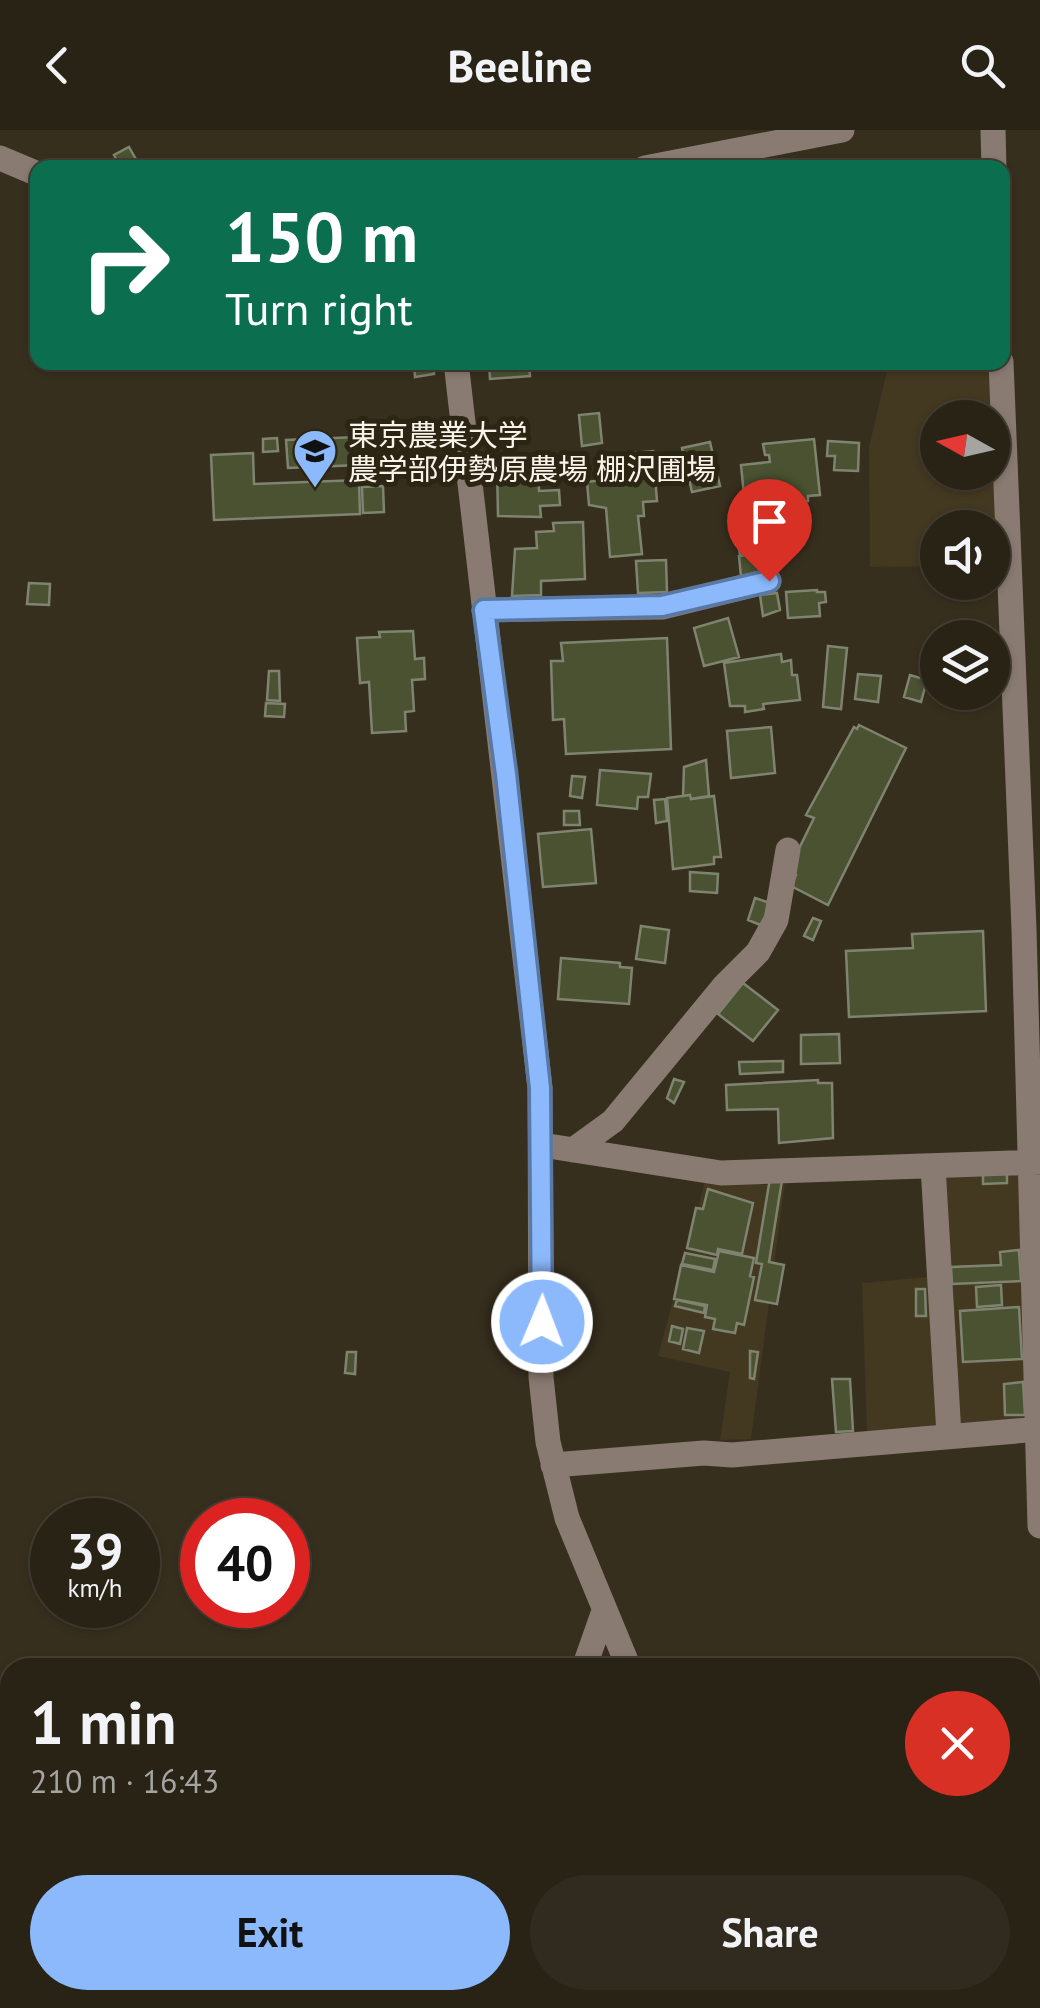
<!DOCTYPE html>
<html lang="en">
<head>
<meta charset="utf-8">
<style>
  :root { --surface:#292316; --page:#312b1f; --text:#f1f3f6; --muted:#a5a4a1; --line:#454035; --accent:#8bb9fc }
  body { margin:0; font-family:"PT Sans","Noto Sans JP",sans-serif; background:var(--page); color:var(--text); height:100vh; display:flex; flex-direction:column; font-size:38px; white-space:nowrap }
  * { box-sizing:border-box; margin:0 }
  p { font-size:32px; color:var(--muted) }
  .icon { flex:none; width:55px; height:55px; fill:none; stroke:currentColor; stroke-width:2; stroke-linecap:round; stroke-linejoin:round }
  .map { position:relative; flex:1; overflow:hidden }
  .side { position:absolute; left:0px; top:1528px; width:1040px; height:352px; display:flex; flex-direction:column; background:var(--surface); border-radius:30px 30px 0 0; box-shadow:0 2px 8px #0004,0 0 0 2px var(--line) }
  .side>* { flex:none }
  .banner { position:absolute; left:30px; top:30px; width:980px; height:210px; border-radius:20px; box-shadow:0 2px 8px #0004,0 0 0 2px var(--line); background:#0b6e4f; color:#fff; overflow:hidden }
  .needle { width:65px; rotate:278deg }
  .tools { position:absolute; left:920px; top:270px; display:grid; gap:20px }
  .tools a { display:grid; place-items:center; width:90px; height:90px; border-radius:50%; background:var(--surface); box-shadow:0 2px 8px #0004,0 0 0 2px var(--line); font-size:50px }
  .speed { position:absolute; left:30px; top:1368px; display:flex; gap:20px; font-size:50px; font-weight:700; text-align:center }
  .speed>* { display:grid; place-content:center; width:130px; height:130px; border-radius:50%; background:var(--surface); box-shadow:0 2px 8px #0004,0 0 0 2px var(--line); line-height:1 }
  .speed small { font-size:25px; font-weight:400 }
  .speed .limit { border:15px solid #d22; background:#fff; color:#111 }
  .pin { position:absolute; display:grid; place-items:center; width:85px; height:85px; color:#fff; margin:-102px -42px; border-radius:50% 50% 50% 0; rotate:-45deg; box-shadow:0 0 10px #0007 }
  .pin .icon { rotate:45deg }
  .me { position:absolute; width:110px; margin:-55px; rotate:1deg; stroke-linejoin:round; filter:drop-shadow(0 0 8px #0008) }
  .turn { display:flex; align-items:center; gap:35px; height:210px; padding:0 30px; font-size:45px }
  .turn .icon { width:130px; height:130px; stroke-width:2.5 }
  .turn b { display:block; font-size:70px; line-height:85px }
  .round { display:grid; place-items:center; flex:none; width:105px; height:105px; border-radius:52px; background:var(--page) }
  .head { display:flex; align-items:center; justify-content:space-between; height:170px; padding:0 30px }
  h1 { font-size:60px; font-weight:600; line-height:75px }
  .button { display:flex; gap:20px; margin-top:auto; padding:20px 30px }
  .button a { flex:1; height:115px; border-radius:60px; background:var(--accent); color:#111; font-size:40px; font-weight:600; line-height:115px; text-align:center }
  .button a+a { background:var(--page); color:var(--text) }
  header { display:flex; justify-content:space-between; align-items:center; height:130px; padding:0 30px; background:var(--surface); font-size:45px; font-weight:600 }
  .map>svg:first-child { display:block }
</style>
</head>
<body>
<header><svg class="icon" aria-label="back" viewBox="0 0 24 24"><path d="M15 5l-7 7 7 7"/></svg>Beeline<svg class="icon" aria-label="search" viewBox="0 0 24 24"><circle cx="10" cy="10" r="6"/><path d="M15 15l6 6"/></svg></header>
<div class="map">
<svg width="1040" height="1878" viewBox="0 0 1040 1878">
  <rect width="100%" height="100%" fill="#372f1e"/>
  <path fill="#433820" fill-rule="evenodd" d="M889 233H992L1000 434 993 435 992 398H938L937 436 870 437 869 317ZM938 288H992V342H938Z
    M1007 1039 1020 1047 1029 1283 1022 1291 867 1302 862 1153 927 1147 923 1043Z
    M706 1047 766 1055 785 1051 751 1309 720 1310 730 1242 658 1226Z
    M871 1870H997L992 1878H875Z"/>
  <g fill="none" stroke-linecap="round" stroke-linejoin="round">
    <path stroke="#3a5a45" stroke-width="9" d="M1030 1825 1040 1808
      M998 1878 1003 1870"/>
  </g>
  <path fill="#4a5232" stroke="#7f8470" stroke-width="2.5" d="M129 17 138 33 131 38H121L114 25Z
    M414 232H433L434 244 415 247Z
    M489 232H529L530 246 490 249Z
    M599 283 602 313 582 316 579 285Z
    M358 307 359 335 288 338 286 310Z
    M277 308 278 321 263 322V309Z
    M814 309 820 365 808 366V371L797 372 798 381 754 382V374L745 375 741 335 770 332 769 325H765L763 314Z
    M828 311 859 313 858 341 834 340 835 326H827Z
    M710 312 720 356 692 362 682 318Z
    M653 321 657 371 643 372 644 386H638L642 424 610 427 606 378 589 375 587 352 602 350V346L624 345 622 324Z
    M253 323 254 354 359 350 360 384 214 390 211 325Z
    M525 332 524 336 538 335 539 361 559 360 560 375 540 376 541 387 498 386 497 334Z
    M383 356 384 382 363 383 362 357Z
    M583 392 585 449 541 451V465L512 466 515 419 537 418 536 402 554 401 553 393Z
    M765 393 790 400 787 411 762 405Z
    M766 410 767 422 740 425 738 414Z
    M768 423 770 444 741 447 739 426Z
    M666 430 667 462 638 463 636 431Z
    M29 453 50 454 49 475 27 474Z
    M817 460V462H825L826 472 819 473 820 486 788 488 786 462Z
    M777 463 780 480 763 486 760 465Z
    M728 488 739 527 704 536 694 498Z
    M413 501 415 529 424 528 425 549 412 550 414 581 405 582 406 601 372 603 369 552 360 553 357 508 380 507 379 502Z
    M667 508 671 619 566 624 564 589 553 590 551 531H563L561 513Z
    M828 516 847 518 841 579 823 577Z
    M781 524 782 532 791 530 792 545H797L800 570 763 574 764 579 745 582V576H730L724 533Z
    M269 541H279L280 571 267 570Z
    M858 544 881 546 878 572 855 569Z
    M910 545 927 550 921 572 904 567Z
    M266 573 285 574 284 587 265 586Z
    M859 595 906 618 828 775 791 756 796 745 788 741 814 688 806 685 854 597 857 599Z
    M771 597 775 643 731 648 727 601Z
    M706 630 709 666 691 669 690 665 683 666 684 637Z
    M600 640 651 644 648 667H638L637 679 597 675Z
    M572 646 585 647 582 668 570 666Z
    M690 665 691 669 714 666 721 727H714V734L673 739 667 668Z
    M665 669 667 691 656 693 654 670Z
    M564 681H579L580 695H564Z
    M591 699 596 753 543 757 538 704Z
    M690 742 718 744 717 763 690 761Z
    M755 768 770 773 763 796 748 790Z
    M813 788 821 791 813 810 804 806Z
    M641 796 669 800 665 833 636 829Z
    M983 801 986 881 849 887 846 821 913 818 912 804Z
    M561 828 620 833V837L632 838 629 874 558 869Z
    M743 853 778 880 753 911 718 884Z
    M839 904 840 933 801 934V905Z
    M783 931V942L740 944 739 932Z
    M674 949 684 952 674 973 667 968Z
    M818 950V953H832L833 1008 779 1013 778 979 727 980 726 955Z
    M1007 1042V1053L983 1054V1043Z
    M770 1048 782 1050 769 1132 784 1135 777 1174 755 1170 762 1134 756 1133Z
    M708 1059 753 1073 742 1124 718 1119 717 1125 687 1118 696 1078 703 1079Z
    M1019 1120 1021 1151 952 1154 951 1137 1001 1135 1000 1122Z
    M719 1121 754 1128 750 1146 754 1147 744 1195 737 1193 735 1203 713 1199 715 1189 705 1187 707 1175 674 1169 681 1135 714 1142Z
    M685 1123 715 1129 713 1140 682 1134Z
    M1001 1155 1002 1175 977 1177 976 1157Z
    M916 1159H925L926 1186H916Z
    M677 1170 705 1176 704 1183 675 1176Z
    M1019 1177 1022 1229 963 1232 960 1181Z
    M672 1196 683 1199 680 1214 669 1211Z
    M687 1198 704 1201 699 1223 683 1219Z
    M750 1221 758 1222 754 1249 750 1248Z
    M347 1222H356L355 1244 345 1243Z
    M832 1249H850L853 1301 836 1302Z
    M1023 1252 1025 1285H1005L1004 1254Z"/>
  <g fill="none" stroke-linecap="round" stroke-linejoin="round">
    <path stroke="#8a7b72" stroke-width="25" d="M993 0 994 38
      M0 28 38 44
      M645 38 842 0
      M456 232 540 958 541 1247 548 1312 567 1388 629 1538
      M1001 232 1024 799 1040 1396
      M484 480 662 477 769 451
      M542 1015 721 1043 1040 1032
      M573 1020 613 991 725 855 758 822 776 790 788 720
      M933 1036 949 1305
      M553 1335 704 1323 732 1325 1040 1299
      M584 1538 604 1481
      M1030 1776H1040
      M615 1870 616 1878
      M778 1870 781 1878
      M1030 1878 1040 1861"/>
  </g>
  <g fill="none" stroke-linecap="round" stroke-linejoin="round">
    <defs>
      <path id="route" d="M542 1192 540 958 506 644 484 480 662 476 769 451"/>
    </defs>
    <use href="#route" stroke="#5a78a4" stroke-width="25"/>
    <use href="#route" stroke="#8bb9fc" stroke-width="18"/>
  </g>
  <defs>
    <symbol id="university-pin" viewBox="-11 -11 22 30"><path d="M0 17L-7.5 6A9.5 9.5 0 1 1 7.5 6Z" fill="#8bb9fc" stroke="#2d2514"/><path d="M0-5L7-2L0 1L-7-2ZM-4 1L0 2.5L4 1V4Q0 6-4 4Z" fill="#111"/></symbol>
  </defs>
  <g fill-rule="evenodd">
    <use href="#university-pin" x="290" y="296" width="50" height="68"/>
  </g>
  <g text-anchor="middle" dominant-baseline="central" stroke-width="10" stroke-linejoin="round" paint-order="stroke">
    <g font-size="30" fill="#f9f4ea" stroke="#2d2514" text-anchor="start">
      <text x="348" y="304">東京農業大学<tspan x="348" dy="34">農学部伊勢原農場 棚沢圃場</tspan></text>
    </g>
  </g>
</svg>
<div class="tools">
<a><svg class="needle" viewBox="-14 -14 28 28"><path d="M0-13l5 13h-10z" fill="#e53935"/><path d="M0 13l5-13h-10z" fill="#a5a4a1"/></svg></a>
<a><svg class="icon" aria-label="sound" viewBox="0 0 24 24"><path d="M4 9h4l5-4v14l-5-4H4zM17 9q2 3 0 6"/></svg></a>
<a><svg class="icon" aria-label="layers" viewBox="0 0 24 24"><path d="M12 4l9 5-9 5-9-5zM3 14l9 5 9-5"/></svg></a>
</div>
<div class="speed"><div>39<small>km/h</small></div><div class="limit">40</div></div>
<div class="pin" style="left:769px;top:451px;background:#d93025"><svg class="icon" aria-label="arrive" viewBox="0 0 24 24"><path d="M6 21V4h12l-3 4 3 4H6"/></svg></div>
<svg class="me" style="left:542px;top:1192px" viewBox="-20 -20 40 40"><circle r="17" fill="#8bb9fc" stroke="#fff" stroke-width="3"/><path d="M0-11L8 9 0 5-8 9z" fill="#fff"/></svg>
<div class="banner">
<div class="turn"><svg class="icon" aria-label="right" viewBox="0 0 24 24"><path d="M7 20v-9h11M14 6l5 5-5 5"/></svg><div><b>150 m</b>Turn right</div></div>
</div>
<section class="side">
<div class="head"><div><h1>1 min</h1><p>210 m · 16:43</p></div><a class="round" style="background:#d93025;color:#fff"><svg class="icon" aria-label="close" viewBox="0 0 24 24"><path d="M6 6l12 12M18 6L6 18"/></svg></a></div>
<div class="button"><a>Exit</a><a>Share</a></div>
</section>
</div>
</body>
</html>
